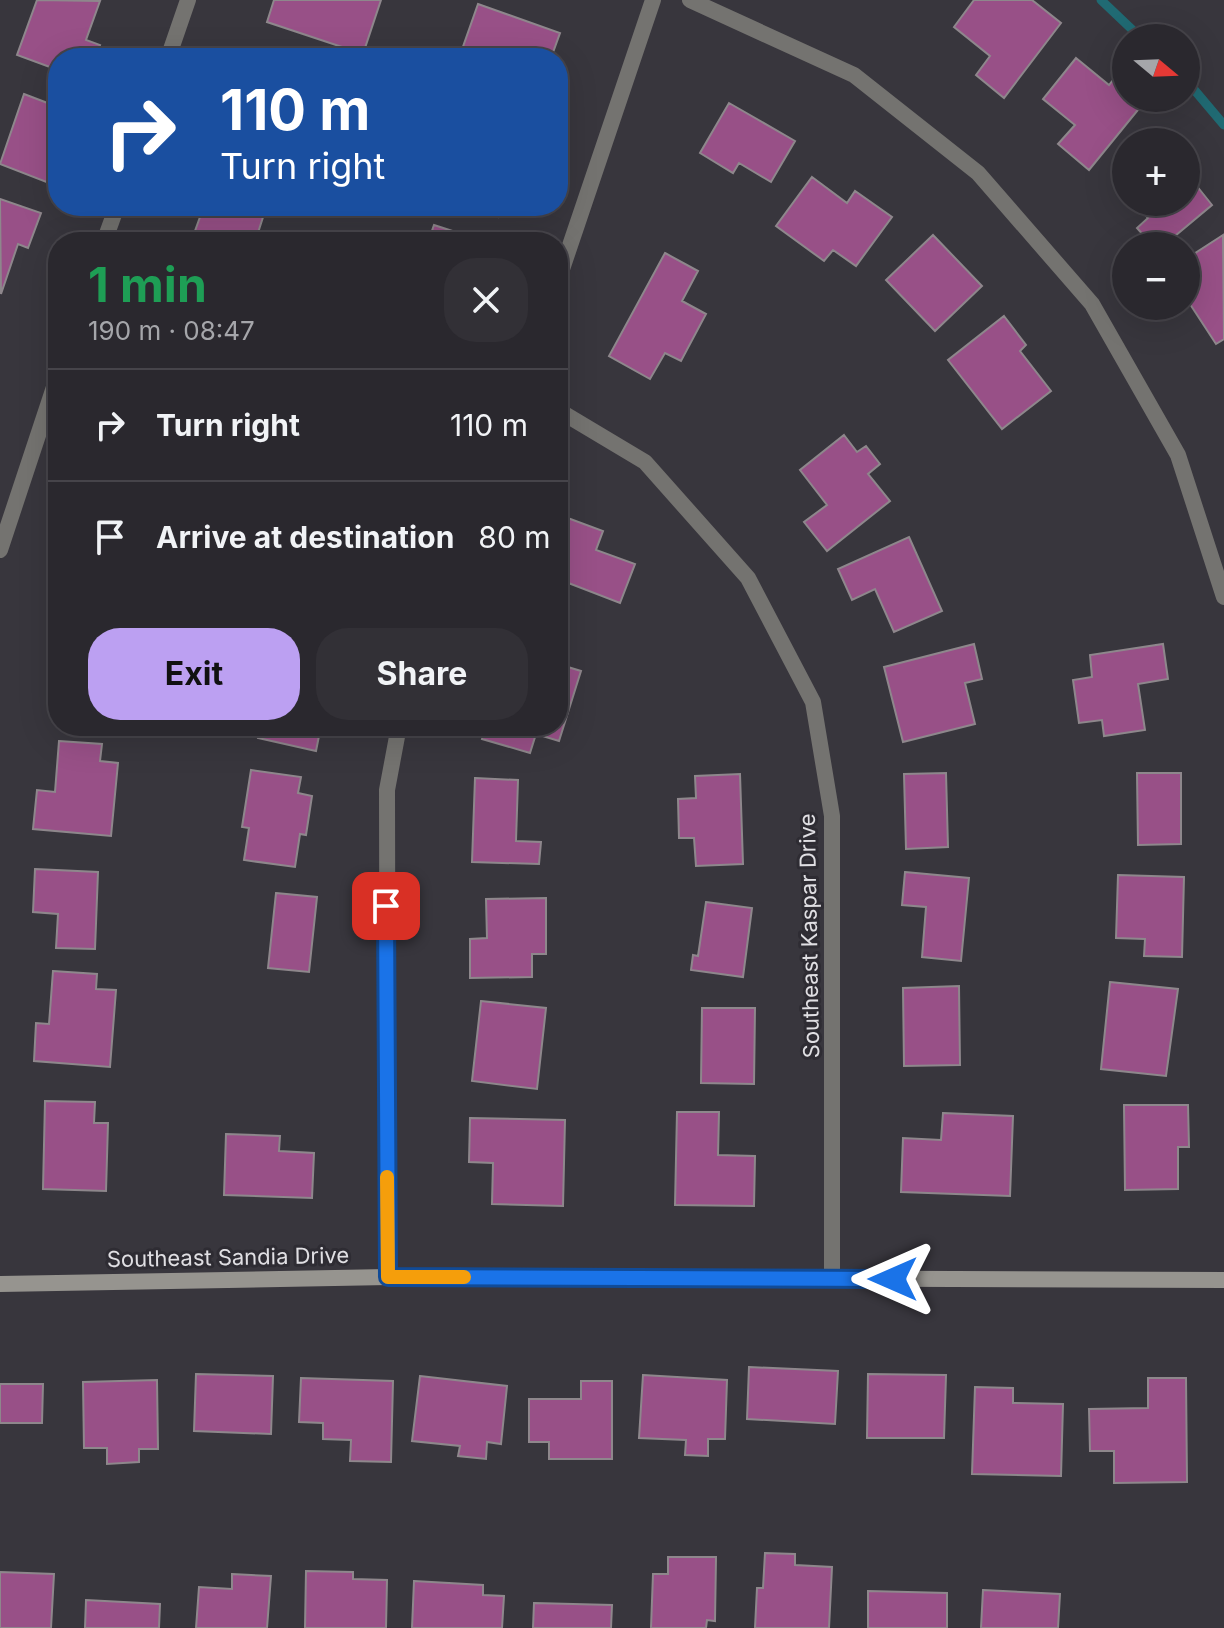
<!DOCTYPE html>
<html lang="en">
<head>
<meta charset="utf-8">
<style>
  :root { --surface:#2a282e; --page:#323036; --text:#f1f3f6; --muted:#a5a6aa; --line:#46444a; --accent:#bca0f2 }
  body { margin:0; font-family:Inter,sans-serif; background:var(--page); color:var(--text); height:100vh; display:flex; flex-direction:column; font-size:30px; white-space:nowrap }
  * { box-sizing:border-box; margin:0 }
  p { font-size:26px; color:var(--muted) }
  .icon { flex:none; width:44px; height:44px; fill:none; stroke:currentColor; stroke-width:2; stroke-linecap:round; stroke-linejoin:round }
  .map { position:relative; flex:1; overflow:hidden }
  .side { position:absolute; left:48px; top:232px; width:520px; height:504px; display:flex; flex-direction:column; background:var(--surface); border-radius:32px; box-shadow:0 8px 32px #0002,0 0 0 2px var(--line) }
  .side>* { flex:none }
  .hud { position:absolute; left:48px; top:48px; width:520px; height:168px; border-radius:32px; box-shadow:0 8px 32px #0002,0 0 0 2px var(--line); background:#1a4fa0; color:#fff; overflow:hidden }
  .needle { width:52px; rotate:109deg }
  .fabs { position:absolute; left:1112px; top:24px; display:grid; gap:16px }
  .fabs a { display:grid; place-items:center; width:88px; height:88px; border-radius:50%; background:var(--surface); box-shadow:0 8px 32px #0002,0 0 0 2px var(--line); font-size:40px }
  .pin { position:absolute; display:grid; place-items:center; width:68px; height:68px; color:#fff; margin:-34px; border-radius:16px; box-shadow:0 4px 12px #0006 }
  .me { position:absolute; width:88px; margin:-44px; rotate:270deg; stroke-linejoin:round; filter:drop-shadow(0 0 6px #0008) }
  .turn { display:flex; align-items:center; gap:28px; height:168px; padding:0 40px; font-size:36px }
  .turn .icon { width:104px; height:104px; stroke-width:2.5 }
  .turn b { display:block; font-size:56px; line-height:68px }
  .round { display:grid; place-items:center; flex:none; width:84px; height:84px; border-radius:32px; background:var(--page) }
  .head { display:flex; align-items:center; justify-content:space-between; height:136px; padding:0 40px }
  h1 { font-size:48px; font-weight:700; line-height:60px; color:#1e9e55 }
  .primary-button { display:flex; gap:16px; margin-top:auto; padding:16px 40px }
  .primary-button a { flex:1; height:92px; border-radius:32px; background:var(--accent); color:#111; font-size:32px; font-weight:700; line-height:92px; text-align:center }
  .primary-button a+a { background:var(--page); color:var(--text) }
  ul { padding:0; list-style:none }
  li { display:flex; align-items:center; gap:24px; height:112px; padding:0 40px; border-top:2px solid var(--line) }
  li div { flex:1 }
  li b { display:block; font-size:30px }
  li em { font-style:normal }
  .map>svg:first-child { display:block }
</style>
</head>
<body>
<div class="map">
<svg width="1224" height="1628" viewBox="0 0 1224 1628">
  <rect width="100%" height="100%" fill="#38363d"/>
  <g fill="none" stroke-linecap="round" stroke-linejoin="round">
    <path stroke="#206a73" stroke-width="9" d="M1101 0 1141 38
      M1186 80 1224 125"/>
  </g>
  <path fill="#985087" stroke="#8e878c" stroke-width="2" d="M37 0 100 1 86 40 100 45 95 58H58V70L17 55Z
    M274 0H381L363 54 267 22Z
    M974 0H1032L1061 23 1004 98 976 75 990 56 954 27Z
    M478 4 560 33 551 58H459Z
    M1076 58 1109 85 1117 75 1126 83V98L1146 100 1089 170 1058 144 1075 125 1043 99Z
    M24 94 58 107V160L49 183 0 164Z
    M729 103 795 141 771 182 739 163 733 173 700 153Z
    M1186 160 1198 175 1192 180 1212 205 1163 246H1153L1137 228 1148 218 1135 202H1186Z
    M812 177 847 203 855 191 892 217 856 266 833 250 824 261 776 226Z
    M0 199 41 213 28 248 18 244 1 294Z
    M204 206H254L253 210 264 214 255 242H191Z
    M466 206H502L498 217Z
    M434 225 471 237 470 242H428Z
    M933 235 982 286 935 331 886 280Z
    M1223 235 1224 339 1216 344 1186 298V259Z
    M665 253 698 271 682 301 706 314 681 361 665 353 650 379 609 356Z
    M1004 316 1026 345 1020 351 1051 391 1002 429 948 360Z
    M844 435 857 452 866 446 880 464 868 474 890 501 827 551 804 522 827 505 800 470Z
    M565 517 603 531 596 550 635 564 620 603 558 579V534Z
    M909 537 942 611 894 632 875 589 852 600 838 569Z
    M974 644 982 679 965 683 975 724 903 742 884 667Z
    M1163 644 1168 679 1138 684 1145 730 1104 736 1102 720 1079 723 1073 680 1092 677 1090 655Z
    M58 663V699L51 698Z
    M558 664 581 671 559 741 536 734 530 753 482 739 486 726H558Z
    M260 726H321L316 751 258 738Z
    M59 741 102 744 100 761 118 763 111 836 33 829 37 790 55 792Z
    M251 770 301 777 298 793 312 796 306 835 300 834 295 867 244 860 249 828 242 827Z
    M946 773 948 847 906 849 904 774Z
    M1137 773H1181V844L1138 845Z
    M740 774 743 864 696 866 694 838H679L678 799 696 798 695 776Z
    M475 778 518 780 516 841 541 842 539 864 472 862Z
    M35 869 98 872 95 949 56 948 58 914 33 912Z
    M905 872 969 878 961 961 922 957 926 907 902 905Z
    M1118 875 1184 877 1182 957 1144 956 1145 939 1116 938Z
    M276 893 317 897 309 972 268 968Z
    M546 898V954H532V977L470 978V939L487 938 486 899Z
    M706 902 752 908 743 977 691 970 693 955 698 956Z
    M53 971 97 974 96 989 116 990 110 1067 34 1061 36 1023 49 1024Z
    M1110 982 1178 989 1166 1076 1101 1069Z
    M959 986 960 1065 904 1066 903 988Z
    M481 1001 546 1008 537 1089 472 1081Z
    M702 1008H755L754 1084 701 1083Z
    M45 1101 95 1102 94 1123H108L106 1191 43 1189Z
    M1124 1105H1188L1189 1147H1178V1189L1125 1190Z
    M677 1112H719L718 1155 755 1156 754 1206 675 1205Z
    M943 1113 1013 1116 1010 1196 901 1192 903 1138 941 1140Z
    M470 1118 565 1120 563 1206 492 1204 493 1163 469 1162Z
    M226 1134 280 1136 279 1151 314 1153 312 1198 224 1195Z
    M749 1367 838 1371 835 1424 747 1419Z
    M196 1374 273 1376 271 1434 194 1431Z
    M868 1374 946 1375 944 1438H867Z
    M643 1375 727 1380 725 1439H708V1456L685 1455 686 1440 639 1438Z
    M420 1376 507 1386 501 1444 487 1442 486 1459 458 1456 460 1446 412 1441Z
    M301 1378 393 1381 391 1462 350 1461 351 1440 323 1439V1423L299 1422Z
    M1148 1378H1186L1187 1482 1114 1483V1451H1090L1089 1409 1148 1408Z
    M157 1380 158 1449H139V1462L107 1464V1448H84L83 1382Z
    M581 1381H612V1459H549V1442H529V1399H581Z
    M0 1384H43L42 1423H0Z
    M975 1387 1013 1388V1403L1063 1404 1061 1476 972 1474Z
    M765 1553 795 1554V1565L832 1567 829 1628H755L757 1588H763Z
    M668 1557H716L715 1621 707 1620 706 1628H651L653 1574H668Z
    M306 1571 353 1572V1579L387 1580 386 1628H305Z
    M0 1572 54 1574 51 1628H0Z
    M232 1574 271 1576 267 1628H196L199 1587 232 1589Z
    M414 1581 483 1585V1595L504 1596 502 1628H412Z
    M983 1590 1060 1594 1058 1628H981Z
    M868 1591 947 1593V1628H868Z
    M86 1600 160 1604 159 1628H85Z
    M534 1603 612 1605 611 1628H533Z"/>
  <g fill="none" stroke-linecap="round" stroke-linejoin="round">
    <path stroke="#747370" stroke-width="16" d="M690 0 854 75 978 173 1092 304 1178 455 1224 597
      M168 58 188 0
      M104 242 117 206
      M558 281 653 0
      M558 410 645 462 748 578 813 702 832 816V1279
      M0 550 58 375
      M388 1277 387 790 399 726"/>
    <path stroke="#96948f" stroke-width="16" d="M0 1284 388 1277 1224 1280"/>
  </g>
  <g fill="none" stroke-linecap="round" stroke-linejoin="round">
    <defs>
      <path id="route" d="M386 906 388 1277 893 1279"/>
    </defs>
    <use href="#route" stroke="#114b97" stroke-width="20"/>
    <use href="#route" stroke="#1a73e8" stroke-width="14"/>
    <path stroke="#f59e0b" stroke-width="14" d="M387 1177 388 1277H464"/>
  </g>
  <g text-anchor="middle" dominant-baseline="central" stroke-width="6" stroke-linejoin="round" paint-order="stroke">
    <g font-size="22" fill="#e0dfe3" stroke="#2e2c33">
      <text transform="translate(809 936) rotate(-91)">Southeast Kaspar Drive</text>
      <text transform="translate(228 1257) rotate(-1)">Southeast Sandia Drive</text>
    </g>
  </g>
</svg>
<div class="fabs">
<a><svg class="needle" viewBox="-14 -14 28 28"><path d="M0-13l5 13h-10z" fill="#e53935"/><path d="M0 13l5-13h-10z" fill="#a5a6aa"/></svg></a>
<a>+</a>
<a>−</a>
</div>
<div class="pin" style="left:386px;top:906px;background:#d93025"><svg class="icon" aria-label="arrive" viewBox="0 0 24 24"><path d="M6 21V4h12l-3 4 3 4H6"/></svg></div>
<svg class="me" style="left:893px;top:1279px" viewBox="-20 -20 40 40"><path d="M0-17L14 15 0 8-14 15z" fill="#1a73e8" stroke="#fff" stroke-width="4"/></svg>
<div class="hud">
<div class="turn"><svg class="icon" aria-label="right" viewBox="0 0 24 24"><path d="M7 20v-9h11M14 6l5 5-5 5"/></svg><div><b>110 m</b>Turn right</div></div>
</div>
<section class="side">
<div class="head"><div><h1>1 min</h1><p>190 m · 08:47</p></div><a class="round"><svg class="icon" aria-label="close" viewBox="0 0 24 24"><path d="M6 6l12 12M18 6L6 18"/></svg></a></div>
<ul>
<li><svg class="icon" aria-label="right" viewBox="0 0 24 24"><path d="M7 20v-9h11M14 6l5 5-5 5"/></svg><div><b>Turn right</b></div><em>110 m</em></li>
<li><svg class="icon" aria-label="arrive" viewBox="0 0 24 24"><path d="M6 21V4h12l-3 4 3 4H6"/></svg><div><b>Arrive at destination</b></div><em>80 m</em></li>
</ul>
<div class="primary-button"><a>Exit</a><a>Share</a></div>
</section>
</div>
</body>
</html>
